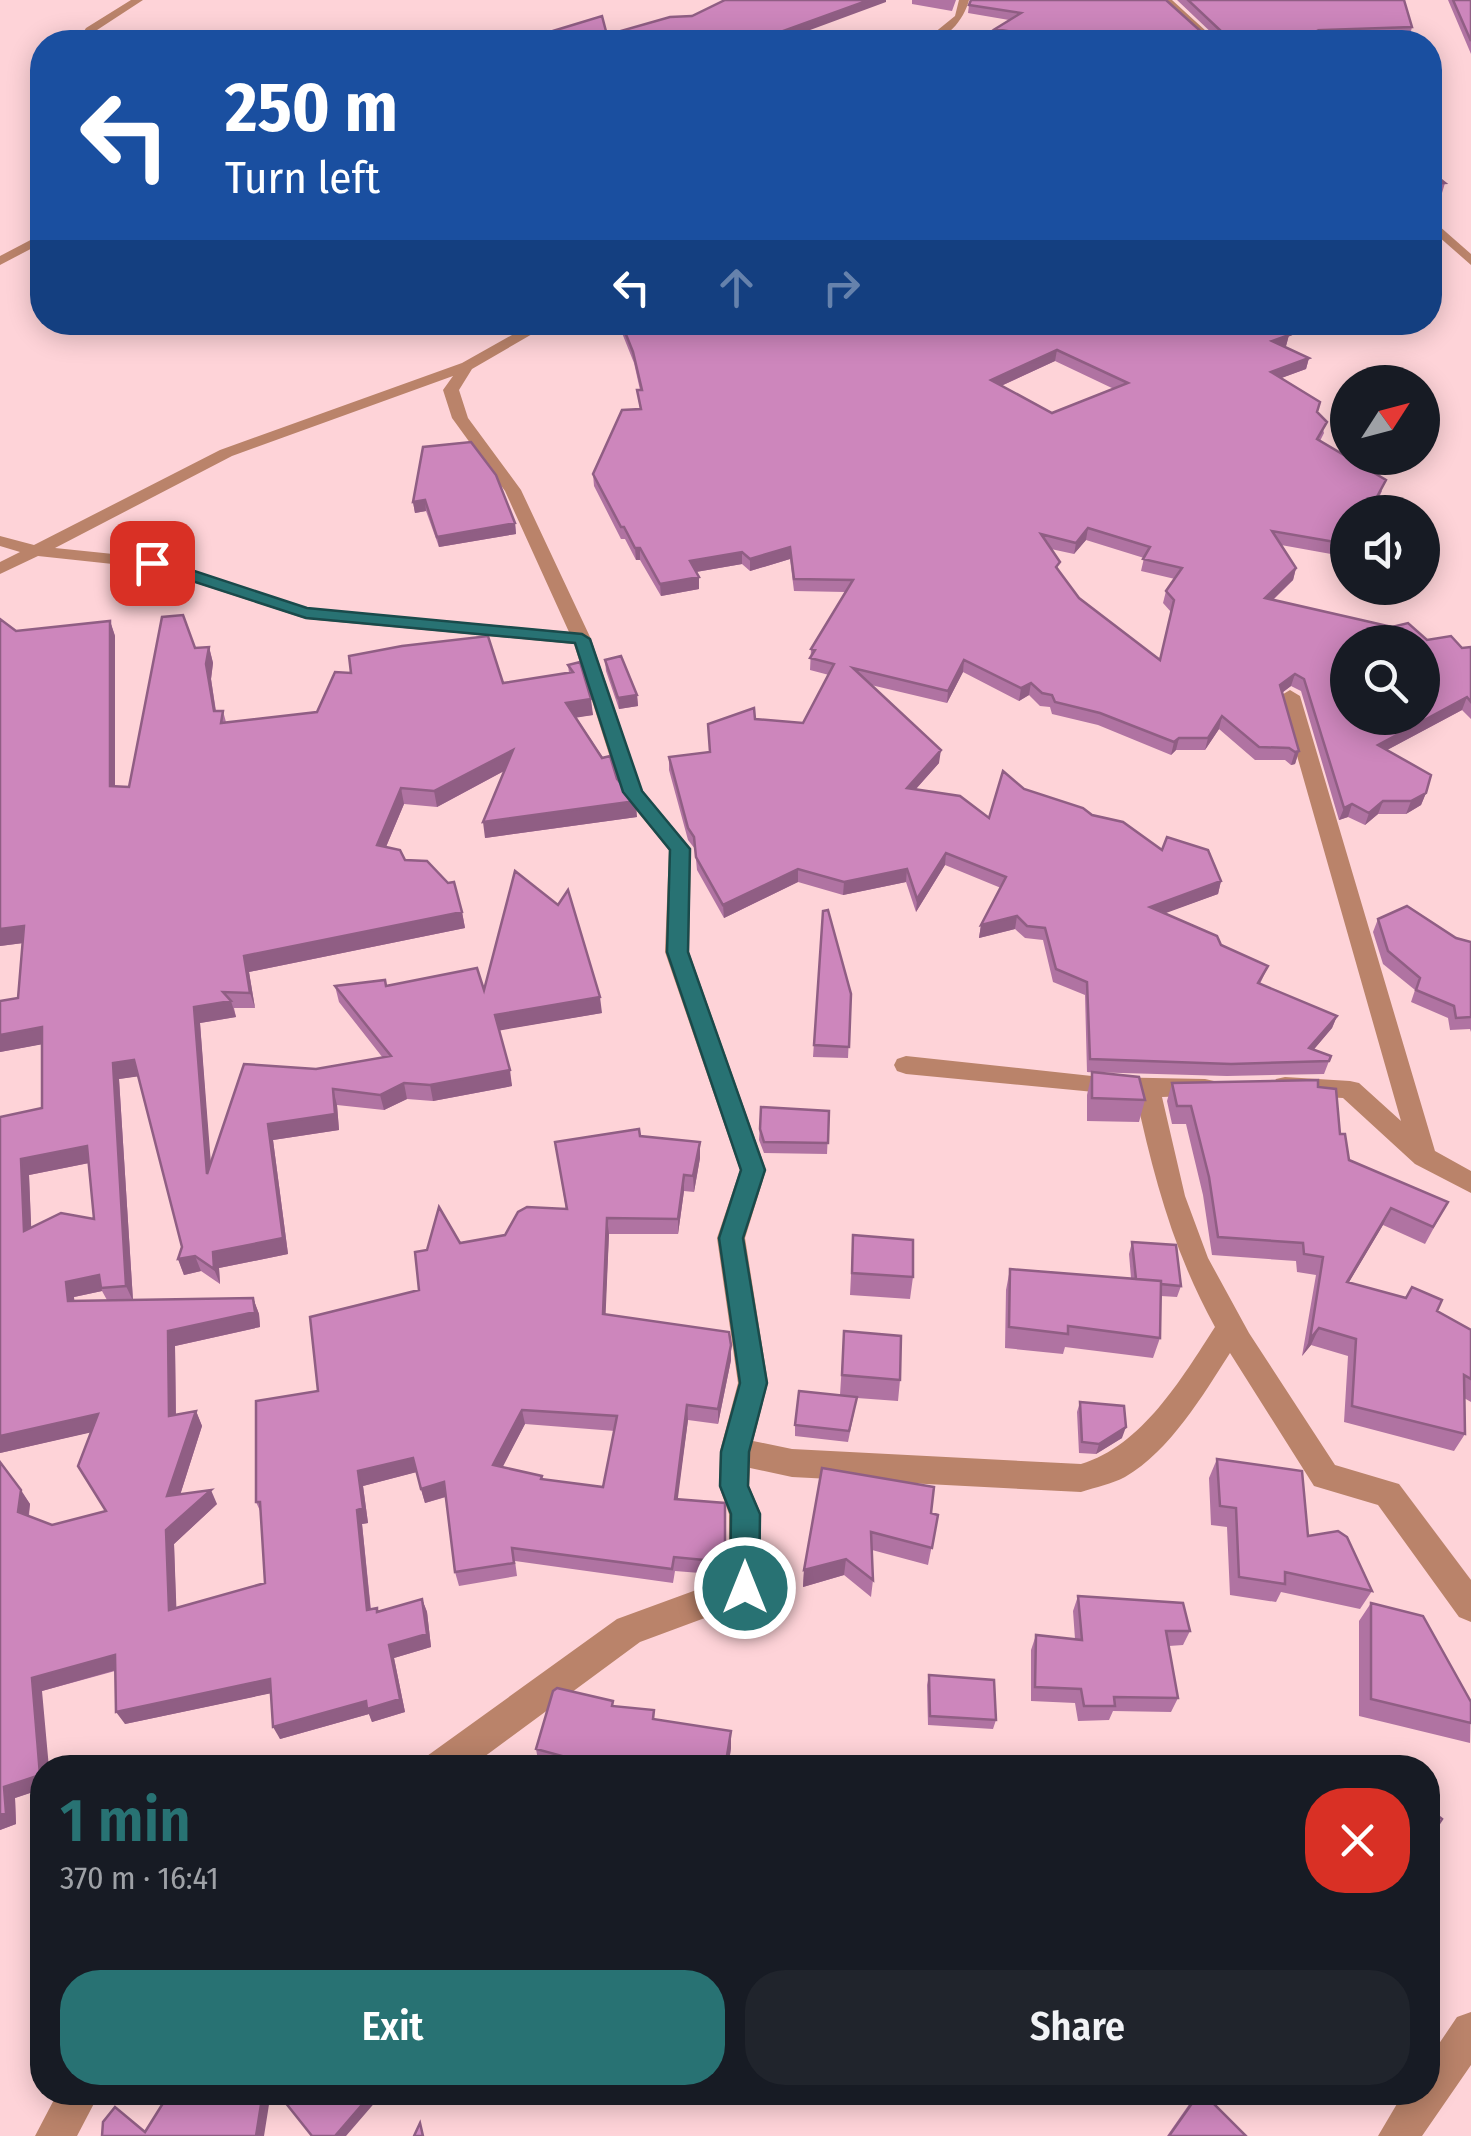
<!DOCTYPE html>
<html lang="en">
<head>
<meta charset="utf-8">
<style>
  :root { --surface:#171b24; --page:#20242c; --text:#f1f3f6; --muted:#9ea1a6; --accent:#287273 }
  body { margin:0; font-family:"Fira Sans Condensed",sans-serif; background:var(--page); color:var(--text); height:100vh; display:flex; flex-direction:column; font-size:38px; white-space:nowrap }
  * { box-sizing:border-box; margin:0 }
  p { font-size:32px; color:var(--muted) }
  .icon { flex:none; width:55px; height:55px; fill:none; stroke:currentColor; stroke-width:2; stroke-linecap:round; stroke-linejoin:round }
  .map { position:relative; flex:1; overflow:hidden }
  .side { position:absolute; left:30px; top:1755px; width:1410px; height:350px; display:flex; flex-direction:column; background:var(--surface); border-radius:40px; box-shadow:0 5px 25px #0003 }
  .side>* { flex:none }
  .guide { position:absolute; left:30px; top:30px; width:1412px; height:305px; border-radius:40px; box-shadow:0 5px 25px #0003; background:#1a4fa0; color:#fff; overflow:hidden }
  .needle { width:65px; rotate:54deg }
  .tools { position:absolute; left:1330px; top:365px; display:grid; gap:20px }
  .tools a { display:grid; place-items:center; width:110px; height:110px; border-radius:50%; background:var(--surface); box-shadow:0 5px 25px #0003; font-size:50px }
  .pin { position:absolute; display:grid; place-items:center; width:85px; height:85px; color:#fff; margin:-42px; border-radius:20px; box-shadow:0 5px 15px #0006 }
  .me { position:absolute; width:110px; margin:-55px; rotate:0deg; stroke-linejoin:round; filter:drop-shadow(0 0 8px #0008) }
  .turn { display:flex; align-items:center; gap:35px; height:210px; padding:0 30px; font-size:45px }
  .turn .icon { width:130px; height:130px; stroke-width:2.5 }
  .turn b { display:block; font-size:70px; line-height:85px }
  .lanes { display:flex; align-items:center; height:95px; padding:0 30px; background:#0003; justify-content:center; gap:50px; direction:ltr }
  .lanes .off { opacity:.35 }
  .round { display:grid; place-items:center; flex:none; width:105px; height:105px; border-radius:40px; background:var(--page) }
  .overview { display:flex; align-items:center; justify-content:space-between; height:170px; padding:0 30px }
  h1 { font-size:60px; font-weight:600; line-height:75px; color:var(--accent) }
  .button { display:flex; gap:20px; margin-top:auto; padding:20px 30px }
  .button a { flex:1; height:115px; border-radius:40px; background:var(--accent); color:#fff; font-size:40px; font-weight:600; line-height:115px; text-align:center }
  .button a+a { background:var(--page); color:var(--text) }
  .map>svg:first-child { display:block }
</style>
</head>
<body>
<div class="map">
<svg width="1471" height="2136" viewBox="0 0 1471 2136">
  <rect width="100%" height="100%" fill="#fed3d8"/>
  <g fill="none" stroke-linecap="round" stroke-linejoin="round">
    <path fill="#ba836a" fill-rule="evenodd" d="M131 0H143L94 32 87 42H77L86 28Z
      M959 0H969C964 20 946 42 923 42L955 16Z
      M1161 0H1172L1218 42H1207Z
      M1430 218 1471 254V265L1430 229Z
      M42 234V243L0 265V256Z
      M535 322H553L472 369 459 390 468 418 521 490 591 639 642 790 691 849 689 952 766 1170 745 1238 768 1383 753 1441 792 1449 1081 1464C1142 1446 1182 1378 1215 1327 1174 1253 1154 1178 1136 1096L906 1074 897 1071 894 1065 897 1059 906 1056 1101 1077 1205 1079 1214 1081 1218 1088 1214 1095 1162 1097 1185 1196 1208 1258 1249 1333 1335 1465 1399 1484 1471 1580V1622L1459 1617 1378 1505 1314 1486 1230 1353C1203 1395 1170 1451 1125 1477 1112 1484 1096 1487 1081 1492L792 1477 750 1468 749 1486 761 1514V1588L756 1599 640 1642 469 1768H422L427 1756 617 1619 729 1578V1514L719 1486 720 1451 738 1383 717 1238 740 1170 665 952 669 850 621 792 574 644 306 619 150 568 38 556 0 574V562L20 552 0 546V536L34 545 220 450 462 363ZM453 376 443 390 452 418 505 491 569 632 308 608 152 558 55 548 232 456Z
      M1290 690 1300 696 1435 1151 1471 1171V1193L1415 1164 1343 1098 1285 1095 1276 1093 1272 1086 1276 1079 1285 1077 1350 1081 1359 1083 1401 1121 1280 696Z
      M1471 2012V2065L1422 2136H1378L1404 2092H1428V2060L1457 2017Z
      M58 2092H100L77 2136H35Z"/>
  </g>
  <path fill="#b073a2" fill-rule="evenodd" d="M912 0H956L952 11 912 4Z
    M1177 0H1404L1412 27 1410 35 1336 38 1344 42H1024L994 37 995 29 1009 20 968 13 969 5 1216 37Z
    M1448 0H1471V54Z
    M1430 171 1445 183 1442 193 1430 194Z
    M621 322 1291 325 1278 330 1289 335 1286 346H1284L1309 358 1306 369 1281 378 1318 412 1324 433 1320 441 1382 491 1372 512 1348 533 1336 535 1331 554 1281 545 1296 568 1293 580 1273 600 1427 640 1462 648 1471 647V719L1462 710 1387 750 1426 793 1421 805 1406 814H1378L1365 825 1348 817 1339 820 1301 691 1291 686 1282 693 1299 751 1295 764 1291 765 1285 760H1255L1219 729 1205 750H1176L1171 755 1098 725 1052 714 1050 707 1040 706 1029 695 1019 701 963 672 947 703 871 685 939 763 916 789 989 818 1024 789 1092 815 1162 850 1221 881 1218 894 1164 913 1221 945 1268 966 1260 984 1337 1016 1332 1028 1314 1049 1331 1056 1324 1074 1227 1076 1087 1072 1085 995 1053 982 1043 940 1025 938 1015 929 979 938 981 925 1001 888 945 865 916 912 906 882 843 895 798 882 724 918 697 870 695 849 688 840 669 770V757L709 752 755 719 803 723 829 675 810 670 811 649 845 592 794 591 790 559 750 571 742 564 696 572 699 589 661 596 640 560H636L625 539H621L594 486 593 474 640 409 637 390H640L634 363 622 333ZM1055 361 1114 389 1052 413 1001 386ZM1086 540 1144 558 1141 571 1175 579 1166 591 1163 603 1171 612 1160 660 1079 598 1059 571 1051 549 1074 554Z
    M423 447 515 523 516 534 439 547 426 511 415 513 413 502Z
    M0 619 16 631 110 621 115 636V786L129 787 209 647 213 663 211 679 216 711H223L226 722 317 712 569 673 568 665 580 662 593 715 576 717 617 779 637 817 485 838 504 771 437 807 404 804 386 847 405 860 462 912 465 928 249 972 255 1008H234L236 1017 200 1023 210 1163 316 1069 383 1058 339 1002 335 986H387L484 990 602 1013 499 1030 512 1086 433 1101 407 1099 384 1110 337 1105 339 1130 273 1140 288 1254 219 1268 220 1284 201 1271 184 1275 178 1259 182 1247 138 1076 119 1079 133 1300 253 1298 259 1314 260 1327 175 1346 176 1415 196 1411 202 1426 180 1495 217 1504 174 1544 176 1608 265 1583 261 1513 256 1502 318 1391 419 1290 460 1243 505 1235 566 1209 555 1142 640 1136 700 1158 694 1192 684 1191 678 1234H609L605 1314 731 1360 718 1424 688 1420 677 1499 725 1503V1575L675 1571 673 1583 515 1561 517 1576 459 1586 455 1572 446 1497 425 1503 416 1472 363 1486 368 1523 362 1524 371 1610 378 1611 422 1599 427 1612 431 1647 394 1658 405 1712 372 1722 369 1714 280 1739 271 1693 125 1724 115 1671 42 1691V1789L15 1798 16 1824 0 1830V1462L30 1504 29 1516 52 1525 106 1511 91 1432 0 1453V1117L42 1108V1044L0 1052V1001L18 998 23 943 0 946ZM89 1163 94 1219 31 1227 29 1175ZM102 1291 107 1300 74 1301V1297ZM525 1424 615 1431 603 1487 542 1479 502 1467Z
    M605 660 637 695 638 706 619 709 606 671Z
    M823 911 851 994 848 1058 813 1057Z
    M1378 919 1471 942V1032L1470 1029 1450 1030 1448 1018 1411 1002 1415 990 1383 964 1373 932Z
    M1092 1072 1145 1100 1139 1122 1087 1121V1095Z
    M1172 1083 1318 1087 1340 1134 1349 1160 1448 1202 1425 1244 1383 1225 1349 1282 1437 1311 1471 1330V1402L1464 1398 1465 1434 1454 1451 1344 1422 1348 1356 1311 1345 1302 1356 1316 1275 1297 1272 1296 1261 1212 1255 1203 1195 1186 1124H1172L1167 1101Z
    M761 1107 829 1111 827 1154 764 1153 759 1140Z
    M853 1235 913 1277 910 1299 850 1295Z
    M1132 1242 1181 1286 1177 1297 1161 1296 1160 1338 1153 1358 1065 1347 1063 1354 1005 1348 1006 1290 1010 1269 1131 1278 1129 1254Z
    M844 1331 900 1380 898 1401 857 1398 848 1442 795 1436V1425L840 1395Z
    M1080 1402 1122 1438 1096 1454 1079 1453 1077 1412Z
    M1217 1459 1372 1591 1360 1609 1281 1592 1276 1602 1230 1595 1227 1527 1211 1525 1209 1478Z
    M822 1468 938 1515 928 1565 872 1550 873 1580 871 1597 844 1575 803 1587 804 1570Z
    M1078 1596 1190 1631 1183 1645 1169 1646 1178 1698 1171 1712 1113 1711 1109 1720 1078 1721 1075 1703 1031 1701V1650L1036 1635 1075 1639 1073 1611Z
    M1371 1603 1471 1702 1470 1743 1359 1716V1621Z
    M929 1675 996 1720 993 1729 928 1725 927 1685Z
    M614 1706 655 1719 731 1748 728 1768H546L539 1766 536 1749Z
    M777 2092H797L788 2104Z
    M1200 2092 1246 2136H1167L1190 2103Z"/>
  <path fill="#905e84" d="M869 0H886V2L783 40V31Z
    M1270 322H1292L1291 325 1263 335 1265 324Z
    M1289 335 1286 346 1269 352 1272 341Z
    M1057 350 1055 361 990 391 991 380Z
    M1309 358 1306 369 1268 383 1271 372Z
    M425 500 426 511 415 513 413 502Z
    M1348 522V533L1336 535 1339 523Z
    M515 523 516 534 439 547 437 537Z
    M1088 528 1086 540 1074 554 1076 543Z
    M790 547V559L750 571V559Z
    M635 548H640V560H636Z
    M742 552V564L690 573V561Z
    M1296 568 1293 580 1262 610 1265 598Z
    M699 577V589L661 596 660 584Z
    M110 621 115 636V801L110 786Z
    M209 647 213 663 211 679 218 727 214 711 206 664Z
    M964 660 963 672 947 703 948 691Z
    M1295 674 1291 686 1276 697 1280 685Z
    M1031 683 1029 695 1019 701 1021 688Z
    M637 695 638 706 619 709 618 698Z
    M1467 697 1462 710 1374 757 1378 745Z
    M591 699 593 715 568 719 566 703Z
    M1222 716 1219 729 1205 750 1208 738Z
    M1179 738 1176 750 1171 755 1174 742Z
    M513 750 515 765 437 807 434 791Z
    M941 750 939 763 906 800 907 788Z
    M1299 751 1295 764 1291 765 1295 752Z
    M401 788 404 804 380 861 377 845Z
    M1426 793 1421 805 1406 814 1411 801Z
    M636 801 637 817 485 838 483 822Z
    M1383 801 1378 814 1365 825 1369 813Z
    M1352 804 1348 817 1339 820 1344 808Z
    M946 853 945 865 916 912 917 899Z
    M798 869V882L724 918 723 905Z
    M907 869 906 882 843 895 844 882Z
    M1221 881 1218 894 1147 920 1150 907Z
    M462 912 465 928 249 972 255 1008 250 993 244 956Z
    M1017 916 1015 929 979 938 981 925Z
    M24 926 31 942 0 946V929Z
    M600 997 602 1013 497 1031 495 1015Z
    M231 1001 236 1017 200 1023 213 1190 207 1174 194 1007Z
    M1337 1016 1332 1028 1305 1060 1309 1048Z
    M42 1027 49 1043 0 1052V1035Z
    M134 1060 141 1076 119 1079 133 1301 126 1286 113 1063Z
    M510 1070 512 1086 433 1101 430 1085Z
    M404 1083 407 1099 384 1110 380 1095Z
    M333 1089 337 1105 339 1130 273 1140 288 1254 219 1268 220 1284 214 1269 213 1252 268 1124Z
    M700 1142V1158L694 1192 693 1176Z
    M87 1146 94 1162 29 1175 32 1246 24 1231 21 1159Z
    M684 1175V1191L678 1234V1219Z
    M1391 1208 1383 1225 1339 1299 1347 1282Z
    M607 1218 609 1234 605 1329 603 1314Z
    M195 1256 201 1271 184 1275 178 1259Z
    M99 1275 102 1291 74 1297 76 1316 68 1301 66 1282Z
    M253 1298 259 1314 260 1327 175 1346 176 1431 169 1416 168 1331Z
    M1319 1328 1311 1345 1302 1356 1310 1339Z
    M731 1345V1360L718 1424V1409Z
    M687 1405 688 1420 676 1513 675 1499Z
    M522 1410 525 1424 496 1480 493 1465Z
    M196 1411 202 1426 175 1511 167 1496Z
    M98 1414 106 1429 0 1453V1436Z
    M1126 1427 1122 1438 1096 1454 1099 1444Z
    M413 1458 417 1472 363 1486 368 1523 362 1524 372 1624 367 1610 357 1510 358 1471Z
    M444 1482 448 1496 425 1503 421 1489Z
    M21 1490 30 1504 27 1526 18 1512Z
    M211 1490 217 1504 174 1544 177 1624 169 1610 166 1530Z
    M846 1559 844 1575 803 1587 804 1570Z
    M422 1599 427 1612 431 1647 394 1658 405 1712 372 1722 369 1714 280 1739 273 1727 389 1645Z
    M115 1655 123 1668 42 1691 49 1768H42V1789L15 1798 16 1824 0 1830V1815L4 1787 32 1678Z
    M270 1679 277 1692 125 1724 116 1712Z
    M731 1731V1748L728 1768H725Z
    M263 2092H271L264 2136H256Z
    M373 2092H384L346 2136H335Z
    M789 2092H797L788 2104Z"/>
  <path fill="#cd86bc" stroke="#905e84" stroke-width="2.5" fill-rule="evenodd" d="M725 0H869L783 31 825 42H539L553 31 602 16 607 35 670 17 692 16Z
    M971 0H1166L1206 36 1220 37 1223 33 1188 0H1404L1412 27 1321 30 1344 42H1043L1055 39 995 29 1021 13 969 5Z
    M1453 0H1471V41Z
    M1430 171 1445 183 1430 184Z
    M621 322H1270L1265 324 1289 335 1272 341 1309 358 1271 372 1320 402 1317 412 1327 422 1317 439 1386 480 1372 506V512H1348V522L1339 523 1335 542 1272 531 1296 568 1265 598 1392 627 1408 623 1427 640 1451 636 1462 648 1471 647V702L1467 697 1378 745 1431 775 1426 793 1411 801H1383L1369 813 1352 804 1344 808 1304 679 1295 674 1280 685 1299 751 1295 752 1289 748 1259 747 1222 716 1208 738H1179L1174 742 1100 713 1055 702 1052 695 1042 693 1031 683 1021 688 964 660 948 691 853 668 941 750 907 788 960 796 989 818 1003 771 1024 789 1083 808 1092 815 1123 822 1162 850 1167 837 1208 850 1221 881 1150 907 1217 936 1221 945 1268 966 1258 983 1337 1016 1309 1048 1331 1056 1329 1061 1231 1064 1090 1059 1087 982 1056 969 1045 928 1027 926 1017 916 981 925 1006 877 946 853 917 899 907 869 844 882 798 869 723 905 696 857 694 837 688 828 669 757 710 752 708 724 754 708 755 719 803 723 834 664 810 658 815 650 811 649 853 580 794 579 790 547 750 559 742 552 690 561 699 577 660 584 640 548H635L624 527H621L593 474 622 410 641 409 637 390H642L633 352ZM1057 350 1128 383 1052 413 991 380ZM1088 528 1150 547 1143 559 1182 568 1166 591 1174 600 1160 660 1079 598 1056 567 1060 562 1041 534 1076 543ZM1348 642H1422V718H1348Z
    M471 442 496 475 515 523 437 537 425 500 413 502 423 447Z
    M183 615 195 648 209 647 206 664 214 711H223L221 723 317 712 335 672 351 673 349 656 402 646 488 636 503 683 573 672 568 665 580 662 591 699 566 703 602 758 610 756 617 779 636 801 483 822 513 750 434 791 401 788 377 845 400 850 405 860 427 861 448 883 454 882 462 912 244 956 250 993 223 992 231 1001 194 1007 207 1174 244 1064 316 1069 391 1056 335 986 385 980 386 986 477 968 484 990 515 871 558 905 568 890 600 997 495 1015 510 1070 430 1085 404 1083 380 1095 333 1089 335 1114 268 1124 283 1238 213 1252 214 1269 195 1256 178 1259 182 1247 134 1060 113 1063 126 1286 101 1288 99 1275 66 1282 68 1301 253 1298 255 1312 168 1331 169 1416 196 1411 167 1496 211 1490 166 1530 169 1610 265 1583 260 1502H256V1401L318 1391 310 1317 419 1290 415 1252 427 1250 439 1207 460 1243 505 1235 518 1212 527 1207 567 1209 555 1142 639 1129 640 1136 700 1142 693 1176 684 1175 678 1219 607 1218 603 1314 729 1332 731 1345 718 1409 687 1405 675 1499 725 1503V1562L674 1557 672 1569 512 1548 514 1563 455 1572 444 1482 421 1489 413 1458 358 1471 363 1508 357 1510 367 1610 377 1608V1612L422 1599 427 1634 389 1645 400 1699 367 1709 366 1701 273 1727 270 1679 116 1712 115 1655 32 1678 40 1775 4 1787 6 1813 0 1815V1462L21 1490 18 1512 52 1525 106 1511 78 1466 98 1414 0 1436V1117L42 1108V1027L0 1035V1001L18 998 24 926 0 929V619L16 631 110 621V786L129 787 162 617ZM87 1146 94 1219 61 1213 24 1231 21 1159ZM522 1410 617 1416 603 1487 541 1479 542 1476 493 1465Z
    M621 656 637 695 618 698 605 660Z
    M1407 906 1456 938 1471 942V1017L1456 1018 1454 1006 1416 990 1420 978 1388 951 1378 919Z
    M828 910 851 994 849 1047 814 1045 823 911Z
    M1092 1072 1139 1077 1145 1100 1092 1098Z
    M1318 1080V1087L1336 1089 1340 1134H1345L1349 1160 1448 1202 1433 1227 1391 1208 1347 1282 1406 1298 1412 1287 1442 1300 1437 1311 1471 1330V1379L1464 1375 1465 1434 1352 1406 1356 1339 1319 1328 1310 1339 1323 1257 1304 1254 1303 1243 1218 1237 1209 1177 1191 1106H1177L1172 1083Z
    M761 1107 829 1111 828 1143 764 1142 760 1129Z
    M853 1235 913 1240V1277L852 1273Z
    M1132 1242 1176 1245 1181 1286 1161 1284V1281L1136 1279Z
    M1010 1269 1161 1281 1160 1338 1068 1326V1334L1009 1327Z
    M844 1331 901 1336 900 1380 842 1375Z
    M799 1391 857 1397 849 1431 795 1425Z
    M1080 1402 1124 1406 1126 1427 1099 1444 1082 1442Z
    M1217 1459 1302 1471 1308 1536 1338 1531 1347 1537 1372 1591 1285 1572V1584L1239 1577 1236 1508 1220 1506Z
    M822 1468 934 1487 931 1513 938 1515 932 1548 871 1532 873 1580 846 1559 804 1570Z
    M1078 1596 1183 1603 1190 1631H1166L1178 1698 1114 1697 1115 1706H1084L1081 1689 1035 1687 1036 1635 1082 1640Z
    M1371 1603 1423 1616 1471 1702V1723L1371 1699Z
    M929 1675 994 1680 996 1720 930 1716Z
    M557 1688 613 1701 612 1706 654 1710 653 1719 731 1731 725 1768H606L536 1749 553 1691Z
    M1428 1808 1442 1819 1428 1840Z
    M170 2092H263L256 2136H102L103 2122 115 2107 145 2132Z
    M277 2092H373L335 2136H312Z
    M1200 2092H1202L1246 2136H1169Z
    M420 2123 423 2136H414Z"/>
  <path fill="#287273" stroke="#1a4a4b" stroke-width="2.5" d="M146 559H158L307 608 582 634 590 639 642 791 690 849 688 952 765 1170 743 1238 767 1383 749 1452 748 1486 760 1514 759 1588 755 1598 745 1602 734 1598 730 1588 731 1514 720 1486 721 1452 740 1383 719 1238 741 1170 667 952 670 850 623 792 575 643 306 618 146 566Z"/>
</svg>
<div class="tools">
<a><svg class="needle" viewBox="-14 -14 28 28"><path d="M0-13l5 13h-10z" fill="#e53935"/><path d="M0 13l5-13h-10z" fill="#9ea1a6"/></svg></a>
<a><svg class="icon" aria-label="sound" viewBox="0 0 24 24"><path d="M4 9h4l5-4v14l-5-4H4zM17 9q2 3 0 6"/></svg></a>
<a><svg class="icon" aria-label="search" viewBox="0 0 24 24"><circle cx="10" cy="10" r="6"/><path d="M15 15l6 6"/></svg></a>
</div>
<div class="pin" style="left:152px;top:563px;background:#d93025"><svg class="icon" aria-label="arrive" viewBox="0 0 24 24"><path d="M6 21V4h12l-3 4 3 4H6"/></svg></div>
<svg class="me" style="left:745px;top:1588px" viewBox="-20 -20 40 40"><circle r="17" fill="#287273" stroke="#fff" stroke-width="3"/><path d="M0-11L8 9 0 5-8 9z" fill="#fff"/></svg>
<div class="guide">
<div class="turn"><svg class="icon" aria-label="left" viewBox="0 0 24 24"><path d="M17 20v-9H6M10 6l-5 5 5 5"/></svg><div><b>250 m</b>Turn left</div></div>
<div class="lanes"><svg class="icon" aria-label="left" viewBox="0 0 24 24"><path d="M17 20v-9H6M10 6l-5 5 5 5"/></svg><svg class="icon off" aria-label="ahead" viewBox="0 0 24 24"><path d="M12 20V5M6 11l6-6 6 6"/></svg><svg class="icon off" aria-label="right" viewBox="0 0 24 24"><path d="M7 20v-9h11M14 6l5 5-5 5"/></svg></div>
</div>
<section class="side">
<div class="overview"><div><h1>1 min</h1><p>370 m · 16:41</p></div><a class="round" style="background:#d93025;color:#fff"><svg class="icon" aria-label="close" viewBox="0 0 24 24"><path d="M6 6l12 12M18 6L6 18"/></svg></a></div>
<div class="button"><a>Exit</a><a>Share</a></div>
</section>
</div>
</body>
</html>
